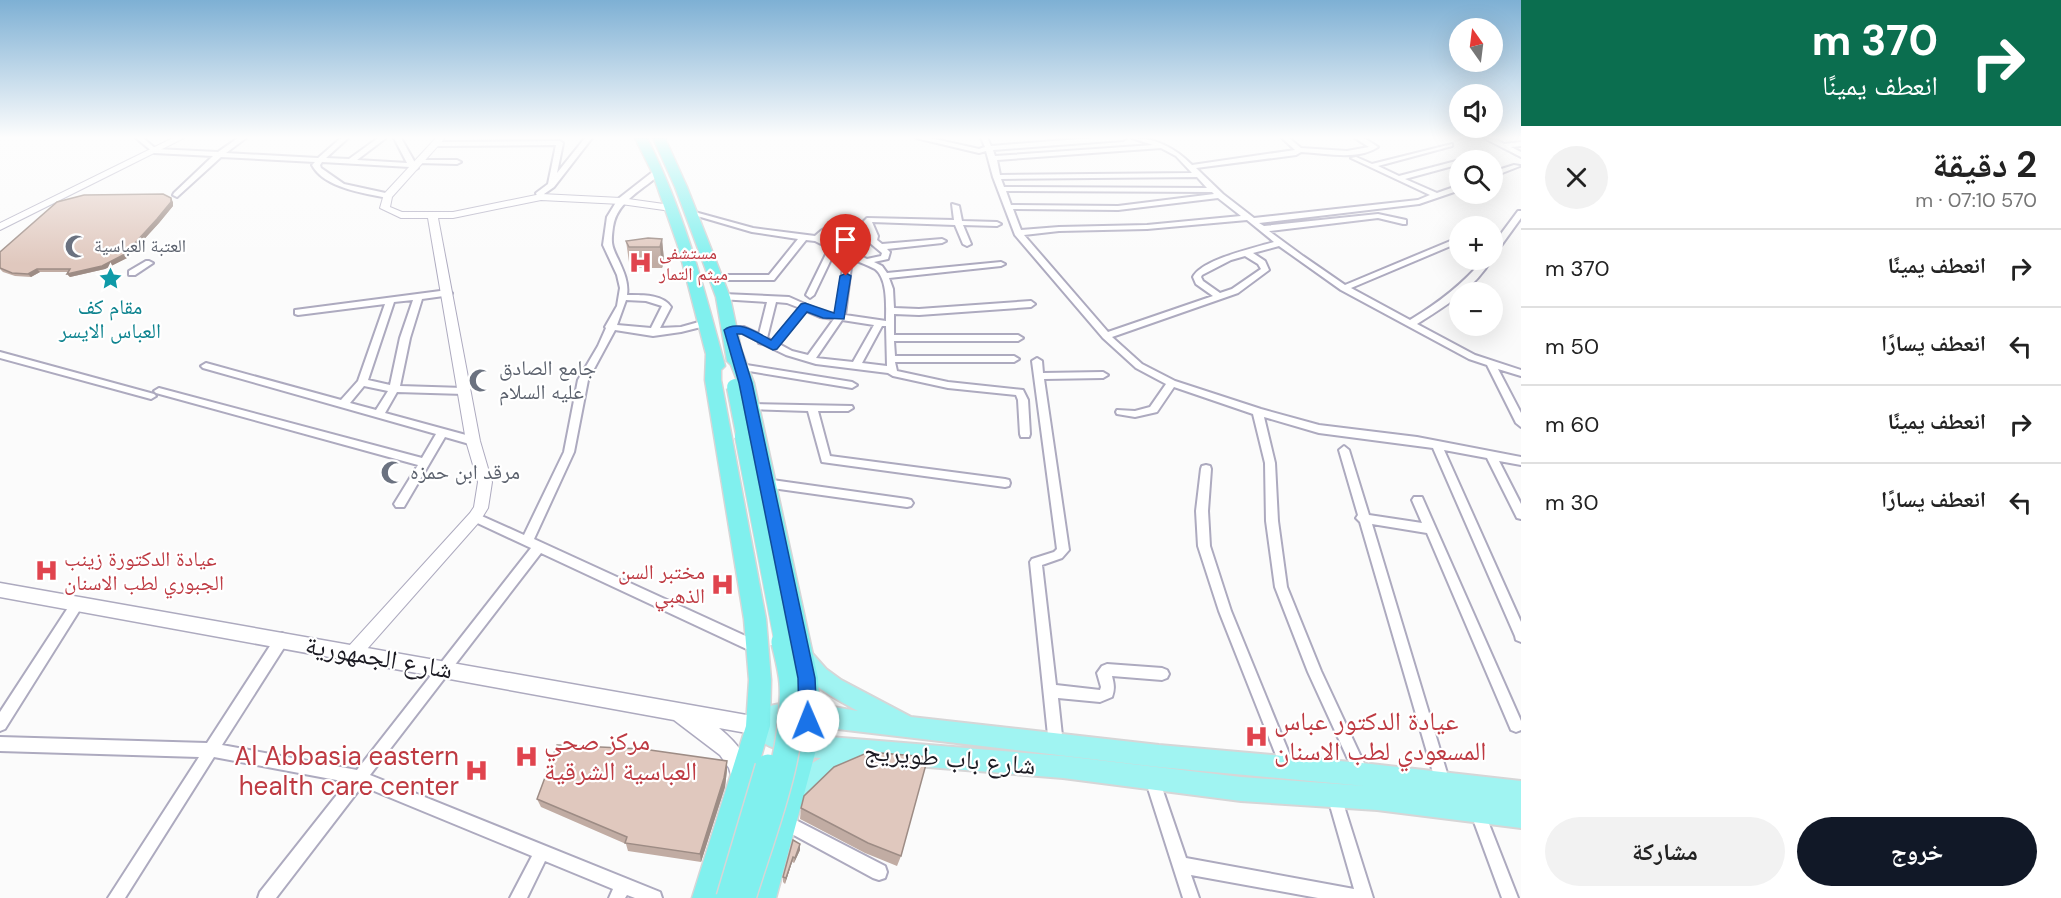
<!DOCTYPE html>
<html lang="ar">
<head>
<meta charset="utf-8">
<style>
  :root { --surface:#fff; --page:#f2f2f2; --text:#222; --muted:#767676; --line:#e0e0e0; --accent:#111827 }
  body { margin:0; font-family:"DM Sans","Noto Naskh Arabic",sans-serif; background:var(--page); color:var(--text); direction:rtl; height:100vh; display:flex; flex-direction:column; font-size:22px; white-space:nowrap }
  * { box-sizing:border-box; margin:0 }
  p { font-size:20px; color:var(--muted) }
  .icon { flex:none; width:33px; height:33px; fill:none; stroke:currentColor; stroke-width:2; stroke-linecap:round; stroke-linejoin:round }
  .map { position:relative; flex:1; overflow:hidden; direction:ltr }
  .drawer { display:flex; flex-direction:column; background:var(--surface); width:540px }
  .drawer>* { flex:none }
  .top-card { background:#0b6e4f; color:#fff; overflow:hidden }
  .needle { width:39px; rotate:346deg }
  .fabs { position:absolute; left:1449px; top:18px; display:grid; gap:12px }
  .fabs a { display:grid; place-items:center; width:54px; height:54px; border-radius:50%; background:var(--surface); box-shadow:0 6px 24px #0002; font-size:30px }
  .pin { position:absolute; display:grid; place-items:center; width:51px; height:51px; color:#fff; margin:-62px -26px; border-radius:50% 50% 50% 0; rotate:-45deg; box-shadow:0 0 6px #0007 }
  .pin .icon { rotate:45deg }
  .me { position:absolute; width:66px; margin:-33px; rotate:359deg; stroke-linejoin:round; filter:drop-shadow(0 0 4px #0008) }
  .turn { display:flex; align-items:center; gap:21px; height:126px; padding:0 24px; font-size:27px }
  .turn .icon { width:78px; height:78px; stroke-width:2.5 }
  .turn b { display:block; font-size:42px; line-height:51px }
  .round { display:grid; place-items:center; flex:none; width:63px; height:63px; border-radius:32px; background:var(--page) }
  .summary { display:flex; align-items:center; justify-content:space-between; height:102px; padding:0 24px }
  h1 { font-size:36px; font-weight:700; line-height:45px }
  .button { display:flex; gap:12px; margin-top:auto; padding:12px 24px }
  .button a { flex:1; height:69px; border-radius:36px; background:var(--accent); color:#fff; font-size:24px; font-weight:700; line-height:69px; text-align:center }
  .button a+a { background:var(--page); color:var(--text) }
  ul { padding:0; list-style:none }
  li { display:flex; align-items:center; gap:18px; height:78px; padding:0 24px; border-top:2px solid var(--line) }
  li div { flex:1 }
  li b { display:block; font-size:22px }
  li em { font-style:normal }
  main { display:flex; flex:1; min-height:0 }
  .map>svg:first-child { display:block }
</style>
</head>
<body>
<main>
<section class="drawer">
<div class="top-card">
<div class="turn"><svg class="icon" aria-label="right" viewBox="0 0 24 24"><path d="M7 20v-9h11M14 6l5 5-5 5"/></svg><div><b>370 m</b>انعطف يمينًا</div></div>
</div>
<div class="summary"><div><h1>2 دقيقة</h1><p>570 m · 07:10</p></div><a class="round"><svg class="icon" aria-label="close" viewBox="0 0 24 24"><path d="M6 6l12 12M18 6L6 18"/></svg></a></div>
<ul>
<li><svg class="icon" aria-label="right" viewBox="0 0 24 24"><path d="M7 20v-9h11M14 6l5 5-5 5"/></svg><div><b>انعطف يمينًا</b></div><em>370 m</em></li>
<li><svg class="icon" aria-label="left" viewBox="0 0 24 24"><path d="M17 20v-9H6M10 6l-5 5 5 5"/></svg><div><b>انعطف يسارًا</b></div><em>50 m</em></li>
<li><svg class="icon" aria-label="right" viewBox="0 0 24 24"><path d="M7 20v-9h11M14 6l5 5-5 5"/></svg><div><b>انعطف يمينًا</b></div><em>60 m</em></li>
<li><svg class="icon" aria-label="left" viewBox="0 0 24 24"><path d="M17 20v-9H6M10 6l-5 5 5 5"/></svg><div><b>انعطف يسارًا</b></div><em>30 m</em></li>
</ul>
<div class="button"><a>خروج</a><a>مشاركة</a></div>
</section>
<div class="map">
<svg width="1521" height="898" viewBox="0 0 1521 898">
  <rect width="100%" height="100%" fill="#fbfbfb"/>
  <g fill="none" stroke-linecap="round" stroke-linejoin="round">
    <defs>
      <path id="minor" d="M136 138H143L156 149 218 152 238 138H246L226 153 318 158 341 138H348L326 158 349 159 378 138H386L357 160 407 163 394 138H401L418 168 414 170 410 167 322 162 320 165 321 168 344 184 390 194 391 196 387 198C364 193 324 188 312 165L315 162 221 157 177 197 173 195 174 193 213 156 154 153Z
        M585 138H592L554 187 544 194V199H538L536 193 548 184 556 145 438 146 435 144 438 142 560 141 563 143 557 173Z
        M916 138H930L979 149 985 147 981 138H987L991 146 1092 138H1126L1123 140 993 150 995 156 1153 145 1132 138C1156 138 1175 148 1192 165L1295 150 1282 138H1289L1301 148 1347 151 1369 147 1355 138H1364L1378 147C1356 161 1326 153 1301 152L1296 155 1196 168 1223 194 1254 218 1418 200 1430 195 1351 158 1356 157 1372 164 1452 144V146L1378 166 1399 176 1460 160H1462H1460V164L1405 179 1437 193 1460 185V190L1419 204 1259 223 1264 226 1378 214 1406 220V224H1403L1378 218 1269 231 1303 256 1345 285 1460 237V242L1351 288 1410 320C1438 303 1462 285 1483 260H1491C1475 288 1444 307 1417 324L1475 355 1521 370V376L1498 369 1521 413V427L1516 423 1487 365 1469 359 1341 290 1279 246 1253 253 1265 261 1269 270 1238 293 1112 337 1142 364 1175 381 1261 409 1319 425 1417 437 1521 457V465L1499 461 1521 504V519L1517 518 1487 458 1444 450 1521 622V642L1516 640 1515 636 1433 448 1319 433 1264 417 1275 463 1278 521 1287 587 1321 671 1369 774 1367 779 1362 781 1357 779 1308 672 1275 587 1266 521 1265 463 1253 414 1174 387 1157 412 1135 417 1117 414 1116 412 1117 410 1135 411 1150 407 1166 384 1136 368 1103 338 1015 235 993 177 986 151 979 153ZM1161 148 1176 156 1192 173 1000 175 997 160ZM1197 177 1207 188 1004 187 1001 179ZM1006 191 1212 192 1214 194 1118 206 1011 205ZM1218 198 1241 216 1147 225 1059 227 1021 230 1013 209 1118 210ZM1247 220 1274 242C1255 248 1202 259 1193 277L1196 284 1213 296 1108 332 1024 235 1059 231 1147 229ZM1245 256 1258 264 1261 269 1232 289 1220 293 1203 281 1201 277 1202 275 1231 260Z
        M1484 138H1493L1504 144 1521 142V146L1511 147 1521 152V157Z
        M1482 154 1485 156 1484 157 1473 160H1464Z
        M420 160H457L461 162 457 164 418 163V161Z
        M1514 165 1520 166 1492 177V172Z
        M655 170 662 172C644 190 617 200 613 227 611 242 611 245 618 259 623 270 629 282 627 295 641 295 663 294 671 307L660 328 681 327 706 320 710 323 709 325 681 332 653 336 615 330 588 380 574 452 534 539 763 644 764 648 763 652 758 654 753 652 541 553 370 775 660 892 662 898H635L627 895 625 898H609L613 889 545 861 527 898H510L532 856 362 786 276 898H258L260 892 347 782 214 757 125 898H108L199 757 0 751V737L207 743 277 635 282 633 287 635 288 639 287 643 222 745 357 770 531 548 471 520 469 517 471 514 475 513 524 535 564 452 578 380 598 346 606 328 605 327 617 306 620 288 617 275 603 245 607 217 618 199ZM626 300 646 301 662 306 651 328 617 325Z
        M952 204 959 206 962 221 997 222 1001 224 997 226 963 225 971 244 967 246 963 244 955 225 872 222 878 236 877 240 882 244 942 239 946 241 942 243 887 249 890 252 888 259 874 262 882 266 887 273 1001 262 1005 264 1001 266 889 278 893 289 894 308 919 309 1031 301 1035 304 1031 307 919 315 894 314V335H1018L1023 338 1018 341H894L895 356H1014L1019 359 1014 362H895L897 371 948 382 1023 390 1028 400 1030 434 1029 437H1021L1020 434 1018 400 1016 395 948 388 893 376 888 373 816 364 786 355 763 344 759 343 758 341 742 333 727 332 725 330 727 328 744 327 759 334 767 302 720 299 719 297 723 294 789 297 825 313 836 314 845 255 835 251 814 295 810 298 806 295 829 248 815 241 806 240 774 280H713L712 278 716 275H769L798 239 752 232 687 213 691 211 753 228 815 236C836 216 847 224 870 236L863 222 867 218 954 220ZM842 228 870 243 882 253 881 256 867 259 822 238 831 230ZM852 259C859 262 868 265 875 269 888 279 886 306 886 321L845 315ZM776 302 787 303 800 308 772 341 767 338ZM806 311 820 317 834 319 808 355 792 351 779 344ZM842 320 874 325 853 362 816 358ZM882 326H886L887 366 862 363Z
        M1518 211H1521V218L1495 254H1492V246Z
        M146 261H149L153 263 135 275H129V271Z
        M448 290 452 293 451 295 422 299 410 338 400 386 464 388 469 391 464 394 397 392 385 413 477 438 478 441 473 445 445 437 404 507H396L394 504 418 465 156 393 154 391 159 388 422 458 436 434 203 368 201 366 206 363 341 400 358 381 385 304 298 315 295 314V310ZM413 300 400 338 390 385 368 380 394 302ZM364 386 388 391 376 410 350 403Z
        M0 352 154 394 156 396 151 399 0 358Z
        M1037 358 1042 361 1043 373 1103 372 1108 375 1103 378 1044 379 1069 550 1062 558 1042 565 1056 685 1100 690 1101 687 1097 673 1102 666 1107 664 1162 668 1167 670 1169 674 1167 678 1162 680 1112 676C1114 684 1115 689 1112 697L1100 702 1058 698 1063 745 1061 750 1056 752 1051 750 1049 745 1030 562 1032 559 1054 552 1057 549 1032 361Z
        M740 364 852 382 857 385 852 388 737 369 735 367Z
        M749 404 852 406 853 408 848 411H818L830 456 1005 479 1009 480 1010 483 1009 486 1005 487 822 462 808 411 745 409 744 407 745 405Z
        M1344 446 1349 450 1369 515 1422 523 1412 500 1414 497H1422L1521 721V730L1516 732 1511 730 1427 533 1372 524 1450 783 1448 788 1443 790 1438 788 1436 783 1360 522 1356 518 1358 515 1339 450Z
        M1206 465 1210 466 1211 469 1208 511 1210 546 1231 611 1295 768 1293 773 1288 775 1283 773 1219 611 1198 546 1196 511 1201 469 1202 466Z
        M765 479 907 499 911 500 913 503 911 506 907 507 765 487 761 486 760 483 761 480Z
        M77 599 81 600 83 604 81 608 5 729 0 731V712L73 600Z
        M1152 772 1157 774 1159 779 1186 858 1354 889 1327 795 1329 790 1334 788 1339 790 1373 898H1318L1191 875 1199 898H1183L1145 779 1147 774Z
        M1477 804 1482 806 1518 898H1502L1470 811 1472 806Z
        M784 814 885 866 887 872 885 878 879 880 873 878 779 827 776 822 779 817Z"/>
      <path id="tertiary" d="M173 138H184L0 230V223Z
        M436 138H445L392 197 390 207 402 212H453L541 194 621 198 671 205 676 208 671 211 621 204 541 200 453 218H438L480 441 492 482 488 508 480 521 360 657 354 659 348 657 346 652 348 647 470 513 474 507 478 482 466 441 428 218H401L380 208 384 194Z"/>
      <path id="secondary" d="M0 583 758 717 765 719 768 726 765 733 758 735 719 728C735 741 757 764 748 785L741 788 734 785 729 768 720 755 674 720 0 597Z"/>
      <path id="primary" d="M803 648 810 651 826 669 841 680 911 717 1159 745 1362 763 1521 781V828L1377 810 1241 801 1063 778 866 762 831 777 801 805 793 809 785 805 781 797C789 780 805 767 821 758 799 756 757 749 747 726 763 689 827 707 858 711 833 697 806 684 793 657L796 651ZM787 723 1159 767 1365 786 1241 777 1063 756 805 735 775 725Z"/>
      <path id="trunk" d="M635 138H647C684 211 704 288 725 366L721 370V380L766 619 771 680 770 726 720 898H692L746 726 749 680 744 619 705 380 706 354 678 246 652 172Z
        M653 138H665L687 187 730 297 741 349 754 383 818 678 820 715 817 746 776 898H748L793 746 796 715V678L738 383 731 365 727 361 716 297 675 187Z"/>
    </defs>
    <use href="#minor" stroke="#adaabf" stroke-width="4"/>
    <use href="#tertiary" stroke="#adaabf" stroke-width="2"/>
    <use href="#secondary" stroke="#adaabf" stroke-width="3"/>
    <use href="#primary" stroke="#d6d6d7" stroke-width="4"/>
    <use href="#trunk" stroke="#d6d6d7" stroke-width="3"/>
    <use href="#minor" fill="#fff" fill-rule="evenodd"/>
    <use href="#tertiary" fill="#fff" fill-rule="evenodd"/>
    <use href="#secondary" fill="#fff" fill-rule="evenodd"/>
    <use href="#primary" fill="#a0f4f2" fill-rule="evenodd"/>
    <use href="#trunk" fill="#80f0ee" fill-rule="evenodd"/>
    <defs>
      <path id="trunk-bridge-far2" d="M735 387 745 438"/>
      <path id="trunk-bridge-far1" d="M745 436 785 644"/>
      <path id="trunk-bridge" d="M729 898 768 767
        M743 898C763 832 796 753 792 683 791 669 787 655 784 642"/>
    </defs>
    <use href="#trunk-bridge-far2" stroke="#d6d6d7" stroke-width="19" stroke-linecap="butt"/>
    <use href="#trunk-bridge-far1" stroke="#d6d6d7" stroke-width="22" stroke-linecap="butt"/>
    <use href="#trunk-bridge" stroke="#d6d6d7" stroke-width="28" stroke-linecap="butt"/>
    <use href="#trunk-bridge-far2" stroke="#80f0ee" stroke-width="16"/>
    <use href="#trunk-bridge-far1" stroke="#80f0ee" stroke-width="20"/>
    <use href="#trunk-bridge" stroke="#80f0ee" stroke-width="25"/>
  </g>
  <path fill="#c1aca3" d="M173 202V206L159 223 127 258 105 269 70 277 67 274 68 272H40L31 277 15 276 3 272 0 269Z
    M662 239 664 260 662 268H632L629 262 626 241Z
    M727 761V770L725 787 701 862 628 851 626 844 541 807 537 799Z
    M801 808 901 856 897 866 865 853 800 819Z
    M793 840 800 844V850L794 863 792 862 785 884 783 882V877Z"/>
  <path fill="#9d8c85" d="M171 198 173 202V206L159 223 127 258 105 269 70 277 67 274Z
    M662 239 664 260 662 268 660 247Z
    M37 269 40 272 31 277 28 274Z
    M727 761V770L725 787 701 862 700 854Z
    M800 844V850L794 863 795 858Z
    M793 857 792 862 785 884 786 878Z"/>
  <path fill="#e0c8be" stroke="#9d8c85" stroke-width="1.5" d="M163 194 171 198V202L157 219 125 254 102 266 67 274 70 269H37L28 274 12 273 0 268V252L57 202 84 195Z
    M648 238 662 239 660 247H629L626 241Z
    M557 745 643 749 727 761 724 778 700 854 625 843 627 837 537 799Z
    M869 752 928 757 901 856 868 843 801 808 804 796 834 767Z
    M793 840 800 844 795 858 793 857 786 878 783 877Z"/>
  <linearGradient id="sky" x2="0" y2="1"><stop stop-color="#7eb0d4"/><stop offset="0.52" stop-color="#fdfdfd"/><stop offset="1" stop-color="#fdfdfd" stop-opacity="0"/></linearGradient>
  <rect width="1521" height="264" fill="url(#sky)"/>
  <path fill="#1a73e8" stroke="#114b97" stroke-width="1.5" d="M846 273 851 276 844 319 823 318 807 312 777 349 773 350 742 334H737L752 383 815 678 817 721 814 727 808 729 802 727 799 721 798 678 739 383 724 330C738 319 758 333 771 340L801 304 805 303 834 313 840 276Z"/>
  <defs>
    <symbol id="mosque-bare" viewBox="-9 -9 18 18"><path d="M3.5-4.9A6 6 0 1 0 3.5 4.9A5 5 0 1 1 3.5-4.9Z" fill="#6b7280" stroke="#fff" stroke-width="2.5" paint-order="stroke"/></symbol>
    <symbol id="hospital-bare" viewBox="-9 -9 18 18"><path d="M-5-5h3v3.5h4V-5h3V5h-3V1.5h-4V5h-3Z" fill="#e0444e" stroke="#fff" stroke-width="2.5" paint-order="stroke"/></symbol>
    <symbol id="sight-bare" viewBox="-9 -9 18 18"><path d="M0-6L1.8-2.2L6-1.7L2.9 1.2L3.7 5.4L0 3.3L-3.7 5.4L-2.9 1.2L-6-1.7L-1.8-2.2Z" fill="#0f9aa8" stroke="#fff" stroke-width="2.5" paint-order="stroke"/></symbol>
  </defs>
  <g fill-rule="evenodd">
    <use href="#mosque-bare" x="60" y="230" width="33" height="33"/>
    <use href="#hospital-bare" x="624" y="246" width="33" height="33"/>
    <use href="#sight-bare" x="94" y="262" width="33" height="33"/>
    <use href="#mosque-bare" x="464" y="364" width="33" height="33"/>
    <use href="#mosque-bare" x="376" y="456" width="33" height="33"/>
    <use href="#hospital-bare" x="30" y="554" width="33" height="33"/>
    <use href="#hospital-bare" x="706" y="568" width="33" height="33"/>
    <use href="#hospital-bare" x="1240" y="720" width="33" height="33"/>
    <use href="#hospital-bare" x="510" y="740" width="33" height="33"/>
    <use href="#hospital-bare" x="460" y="754" width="33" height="33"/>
  </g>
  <g text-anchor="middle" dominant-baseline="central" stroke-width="4.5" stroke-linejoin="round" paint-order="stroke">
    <g font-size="18" fill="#5b616d" stroke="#fff" text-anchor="start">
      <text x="94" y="246">العتبة العباسية</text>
    </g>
    <g font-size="18" fill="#be3a42" stroke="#fff" text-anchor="start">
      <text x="659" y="253">مستشفى<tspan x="659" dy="21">ميثم التمار</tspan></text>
    </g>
    <g font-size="21" fill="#0d838f" stroke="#fff">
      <text x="110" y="307">مقام كف<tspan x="110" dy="24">العباس الايسر</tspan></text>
    </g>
    <g font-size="21" fill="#5b616d" stroke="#fff" text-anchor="start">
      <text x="499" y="368">جامع الصادق<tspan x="499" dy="24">عليه السلام</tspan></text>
      <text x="410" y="472">مرقد ابن حمزه</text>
    </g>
    <g font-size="21" fill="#be3a42" stroke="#fff" text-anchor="start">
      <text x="64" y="559">عيادة الدكتورة زينب<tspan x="64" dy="24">الجبوري لطب الاسنان</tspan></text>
      <text x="705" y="572" text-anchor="end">مختبر السن<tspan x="705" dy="24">الذهبي</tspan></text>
    </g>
    <g font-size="26" fill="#1c1b23" stroke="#fff">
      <text transform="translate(379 657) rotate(10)">شارع الجمهورية</text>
      <text transform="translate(950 758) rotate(5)">شارع باب طويريج</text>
    </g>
    <g font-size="26" fill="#be3a42" stroke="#fff" text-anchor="start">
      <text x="1274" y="721">عيادة الدكتور عباس<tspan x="1274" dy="30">المسعودي لطب الاسنان</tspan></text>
      <text x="544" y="741">مركز صحي<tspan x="544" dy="30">العباسية الشرقية</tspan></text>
      <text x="459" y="756" text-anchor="end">Al Abbasia eastern<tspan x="459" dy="30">health care center</tspan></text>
    </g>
  </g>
</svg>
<div class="fabs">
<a><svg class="needle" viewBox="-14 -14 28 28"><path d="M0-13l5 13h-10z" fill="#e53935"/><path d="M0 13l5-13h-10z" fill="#767676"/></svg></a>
<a><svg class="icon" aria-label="sound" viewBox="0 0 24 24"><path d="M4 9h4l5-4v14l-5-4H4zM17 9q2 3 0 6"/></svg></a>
<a><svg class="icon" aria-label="search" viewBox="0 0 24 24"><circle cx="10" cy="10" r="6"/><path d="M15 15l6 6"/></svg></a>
<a>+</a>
<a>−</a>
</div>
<div class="pin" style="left:846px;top:276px;background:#d93025"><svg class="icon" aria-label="arrive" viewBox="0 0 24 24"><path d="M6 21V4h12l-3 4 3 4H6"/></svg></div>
<svg class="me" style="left:808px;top:721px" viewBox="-20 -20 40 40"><circle r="19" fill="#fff"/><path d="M0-13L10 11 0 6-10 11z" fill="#1a73e8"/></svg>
</div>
</main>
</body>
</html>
